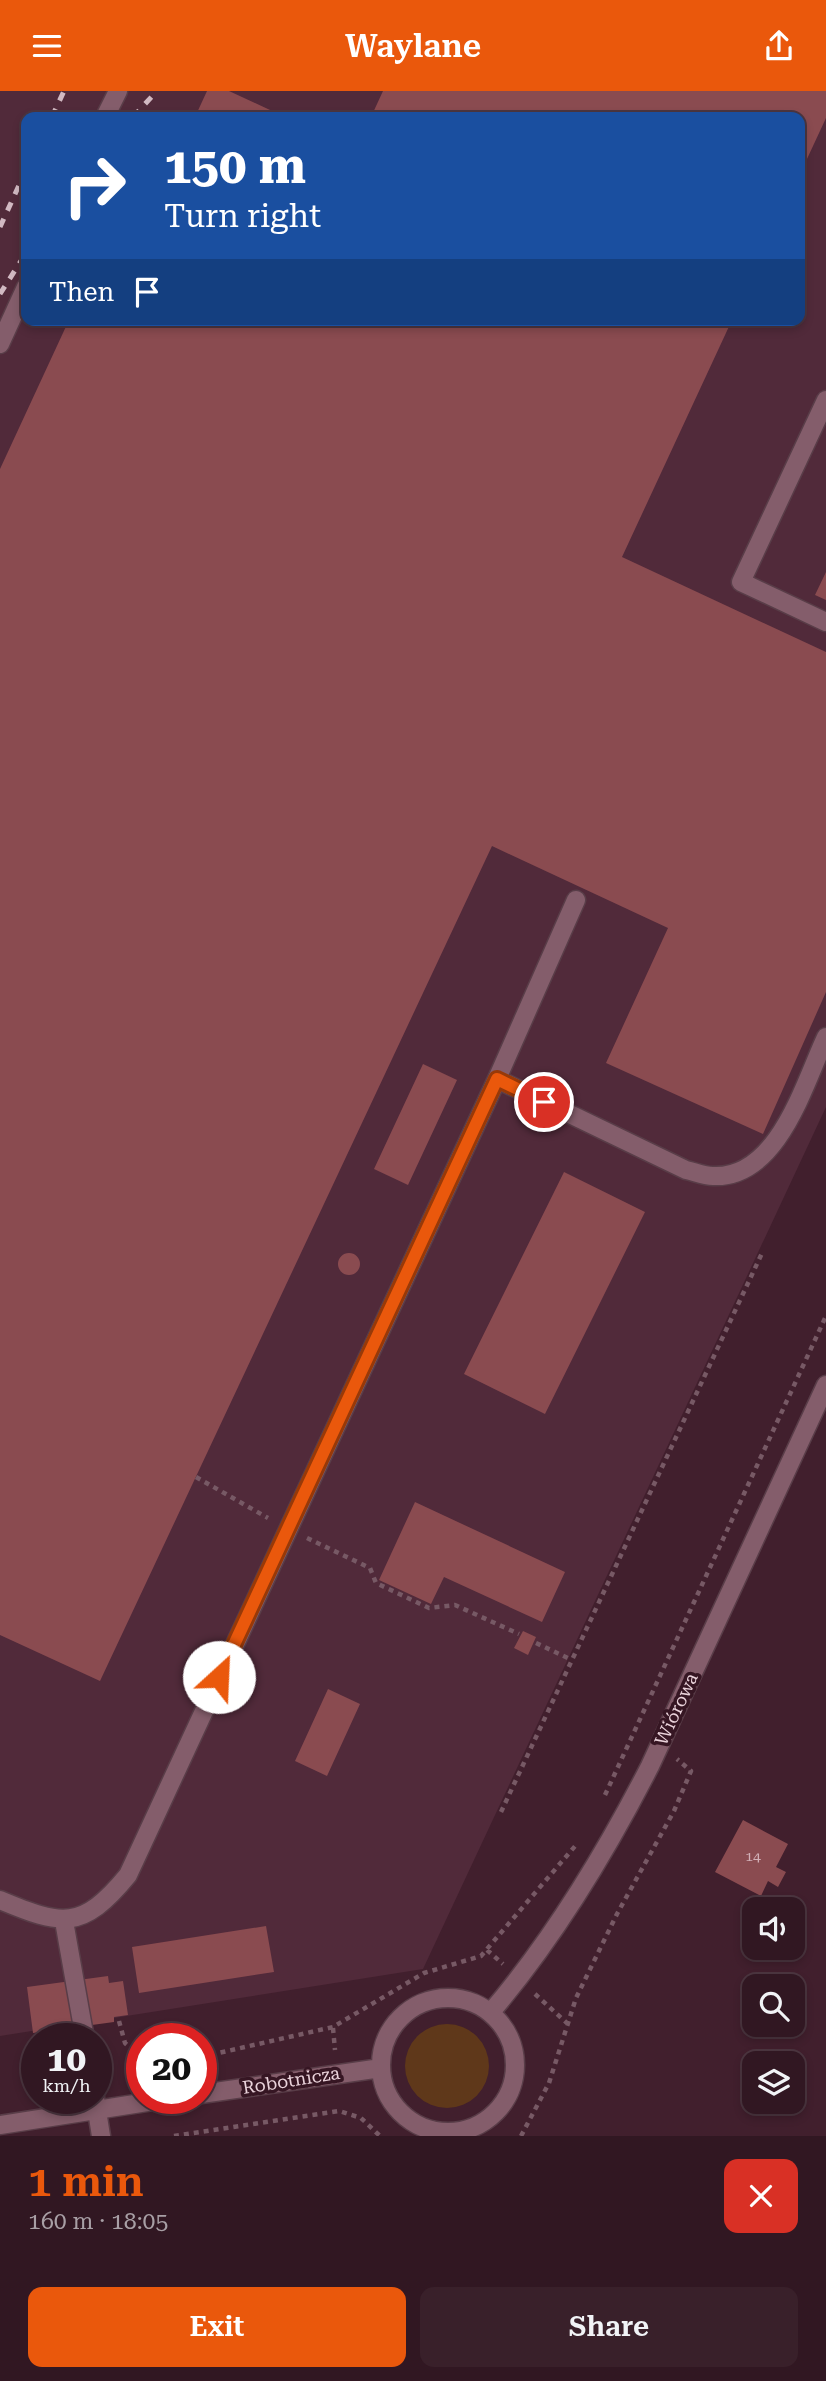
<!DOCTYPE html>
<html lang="en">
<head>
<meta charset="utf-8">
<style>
  :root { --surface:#311722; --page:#39202a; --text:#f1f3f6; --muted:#a89fa5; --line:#4c3640; --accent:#ea580c }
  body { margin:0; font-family:"Roboto Serif",serif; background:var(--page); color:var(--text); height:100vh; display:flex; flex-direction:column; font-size:26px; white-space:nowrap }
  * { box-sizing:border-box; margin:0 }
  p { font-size:23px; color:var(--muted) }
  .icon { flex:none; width:38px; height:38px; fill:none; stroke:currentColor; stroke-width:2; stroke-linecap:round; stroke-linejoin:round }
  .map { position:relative; height:2045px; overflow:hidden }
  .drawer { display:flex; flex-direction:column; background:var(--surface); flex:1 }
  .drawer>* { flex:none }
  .top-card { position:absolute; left:21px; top:21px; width:784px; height:214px; border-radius:14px; box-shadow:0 4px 10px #0003,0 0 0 2px var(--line); background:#1a4fa0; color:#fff; overflow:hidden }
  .buttons { position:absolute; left:742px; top:1806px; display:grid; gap:14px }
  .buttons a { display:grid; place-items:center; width:63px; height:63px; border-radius:14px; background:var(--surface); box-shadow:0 4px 10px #0003,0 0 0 2px var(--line); font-size:35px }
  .speed { position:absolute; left:21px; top:1932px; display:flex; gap:14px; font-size:35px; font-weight:700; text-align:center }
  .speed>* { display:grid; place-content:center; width:91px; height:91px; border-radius:50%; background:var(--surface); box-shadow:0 4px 10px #0003,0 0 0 2px var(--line); line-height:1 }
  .speed small { font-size:18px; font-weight:400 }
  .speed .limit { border:10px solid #d22; background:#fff; color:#111 }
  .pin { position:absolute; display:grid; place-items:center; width:60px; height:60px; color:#fff; margin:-30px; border:4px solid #fff; border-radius:50%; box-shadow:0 2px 7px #0007 }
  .me { position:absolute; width:77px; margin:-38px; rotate:25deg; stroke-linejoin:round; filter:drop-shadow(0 0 5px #0008) }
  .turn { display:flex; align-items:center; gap:24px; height:147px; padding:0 28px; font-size:32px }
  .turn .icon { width:91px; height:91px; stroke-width:2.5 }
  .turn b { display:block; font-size:49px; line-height:60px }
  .then { display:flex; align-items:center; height:66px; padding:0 28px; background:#0003; gap:14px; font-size:26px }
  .round { display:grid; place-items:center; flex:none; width:74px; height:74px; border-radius:14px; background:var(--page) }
  .headline { display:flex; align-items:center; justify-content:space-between; height:119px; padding:0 28px }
  h1 { font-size:42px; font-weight:600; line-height:52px; color:var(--accent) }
  .button { display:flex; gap:14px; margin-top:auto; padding:14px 28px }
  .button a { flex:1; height:80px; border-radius:14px; background:var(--accent); color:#fff; font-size:28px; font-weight:600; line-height:80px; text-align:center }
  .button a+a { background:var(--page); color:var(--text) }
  header { display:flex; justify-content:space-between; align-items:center; height:91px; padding:0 28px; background:var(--accent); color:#fff; font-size:32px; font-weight:600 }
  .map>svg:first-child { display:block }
</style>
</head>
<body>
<header><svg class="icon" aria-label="menu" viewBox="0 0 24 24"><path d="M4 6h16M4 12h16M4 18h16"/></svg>Waylane<svg class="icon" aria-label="share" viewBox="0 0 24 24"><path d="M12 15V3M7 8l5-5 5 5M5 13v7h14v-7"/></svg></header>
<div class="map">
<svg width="826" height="2045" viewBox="0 0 826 2045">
  <rect width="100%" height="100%" fill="#411f2d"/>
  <path fill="#512a3a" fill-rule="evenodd" d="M0 0H826V1016L423 1878 0 1945ZM26 26H800V229H26Z"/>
  <path fill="#5f381a" d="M405 1975a42 42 0 1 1 84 0a42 42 0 1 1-84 0Z"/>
  <path fill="#8a4b50" d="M207 0H229L285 26H195Z
    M383 0H826V27L800 83V26H371Z
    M69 229H732L622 466 826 561V901L763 1043 606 972 668 837 492 755 100 1590 0 1544V378Z
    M826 481V509L815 504Z
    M423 973 457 989 408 1094 374 1078Z
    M564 1081 645 1121 545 1323 464 1283Z
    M338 1173a11 11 0 1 1 22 0a11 11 0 1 1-22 0Z
    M415 1411 565 1481 542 1531 444 1486 431 1513 379 1489Z
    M523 1540 536 1546 528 1564 514 1557Z
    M328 1598 360 1613 327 1685 295 1670Z
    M743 1729 788 1753 776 1776 786 1781 778 1796 768 1790 761 1805 715 1781Z
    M266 1835 274 1881 139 1902 132 1856Z
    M108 1885 109 1892 123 1890 128 1924 114 1926V1931L33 1942 27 1896Z"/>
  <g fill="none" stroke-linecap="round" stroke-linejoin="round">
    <defs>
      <path id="service" d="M105 26 118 0
        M0 253 26 196
        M826 309 741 491 826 531
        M497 988 686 1079C695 1081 704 1085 713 1085 778 1088 804 993 826 946
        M0 1809C62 1835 82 1840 128 1784L497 988 576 809
        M64 1830 85 1948
        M95 2007 101 2045"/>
      <path id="tertiary" d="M381 1974a67 67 0 1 1 134 0a67 67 0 1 1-134 0Z
        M491 1921C555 1846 605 1763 650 1675L826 1294
        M201 2003 381 1977
        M0 2034 173 2007"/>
    </defs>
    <use href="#service" stroke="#593d48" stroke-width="21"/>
    <use href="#tertiary" stroke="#593d48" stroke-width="21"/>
    <path stroke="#775965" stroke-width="4.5" stroke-dasharray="5 5" stroke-linecap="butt" d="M196 1386 268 1427
      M307 1447 370 1477 376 1492 429 1517 455 1514 519 1543
      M536 1552 572 1569
      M605 1704 826 1225
      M501 1721 763 1160
      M487 1859 503 1873
      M535 1903 568 1933
      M119 1930 125 1952 142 1967
      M333 1937 335 1959
      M201 1966 333 1936 424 1882 481 1865 576 1754
      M174 2045 339 2020 361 2027 380 2045
      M521 2045 549 1992 576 1907 617 1823 674 1720 691 1680 677 1668"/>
    <use href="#service" stroke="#845d6b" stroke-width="18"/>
    <use href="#tertiary" stroke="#845d6b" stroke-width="18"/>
    <path stroke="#d1b9c2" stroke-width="5" stroke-dasharray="9 9" stroke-linecap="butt" d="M52 26 64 0
      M133 26 157 0
      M0 136 26 79
      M0 203 26 162"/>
  </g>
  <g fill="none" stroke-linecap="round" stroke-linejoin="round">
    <defs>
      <path id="route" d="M219 1586 497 988 544 1011"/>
    </defs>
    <use href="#route" stroke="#983908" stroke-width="18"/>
    <use href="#route" stroke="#ea580c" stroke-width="12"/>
  </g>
  <g text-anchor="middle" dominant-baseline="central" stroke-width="7" stroke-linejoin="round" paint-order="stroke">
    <g font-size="14" fill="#d2b1b8">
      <text x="753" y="1765">14</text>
    </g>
    <g font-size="18" fill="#ead3db" stroke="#361623">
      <text transform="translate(676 1618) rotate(-65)">Wiórowa</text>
      <text transform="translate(291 1989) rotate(-9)">Robotnicza</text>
    </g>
  </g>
</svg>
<div class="buttons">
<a><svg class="icon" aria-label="sound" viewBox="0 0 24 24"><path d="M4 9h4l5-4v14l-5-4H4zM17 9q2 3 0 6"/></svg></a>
<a><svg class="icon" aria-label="search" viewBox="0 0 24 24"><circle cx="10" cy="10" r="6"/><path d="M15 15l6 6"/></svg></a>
<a><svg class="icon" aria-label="layers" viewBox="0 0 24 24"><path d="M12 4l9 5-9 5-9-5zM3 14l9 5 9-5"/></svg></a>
</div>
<div class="speed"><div>10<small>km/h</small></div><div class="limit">20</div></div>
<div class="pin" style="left:544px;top:1011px;background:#d93025"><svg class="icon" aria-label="arrive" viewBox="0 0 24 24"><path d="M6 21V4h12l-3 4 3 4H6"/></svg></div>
<svg class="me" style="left:219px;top:1586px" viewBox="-20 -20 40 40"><circle r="19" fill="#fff"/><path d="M0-13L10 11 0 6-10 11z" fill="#ea580c"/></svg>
<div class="top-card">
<div class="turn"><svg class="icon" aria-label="right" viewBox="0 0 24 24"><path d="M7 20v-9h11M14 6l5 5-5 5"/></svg><div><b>150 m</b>Turn right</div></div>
<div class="then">Then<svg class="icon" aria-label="arrive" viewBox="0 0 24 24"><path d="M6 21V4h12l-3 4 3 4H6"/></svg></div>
</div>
</div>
<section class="drawer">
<div class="headline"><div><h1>1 min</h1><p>160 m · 18:05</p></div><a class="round" style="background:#d93025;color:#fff"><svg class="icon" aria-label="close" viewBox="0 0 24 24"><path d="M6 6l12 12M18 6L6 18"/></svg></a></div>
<div class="button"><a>Exit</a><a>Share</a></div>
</section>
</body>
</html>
